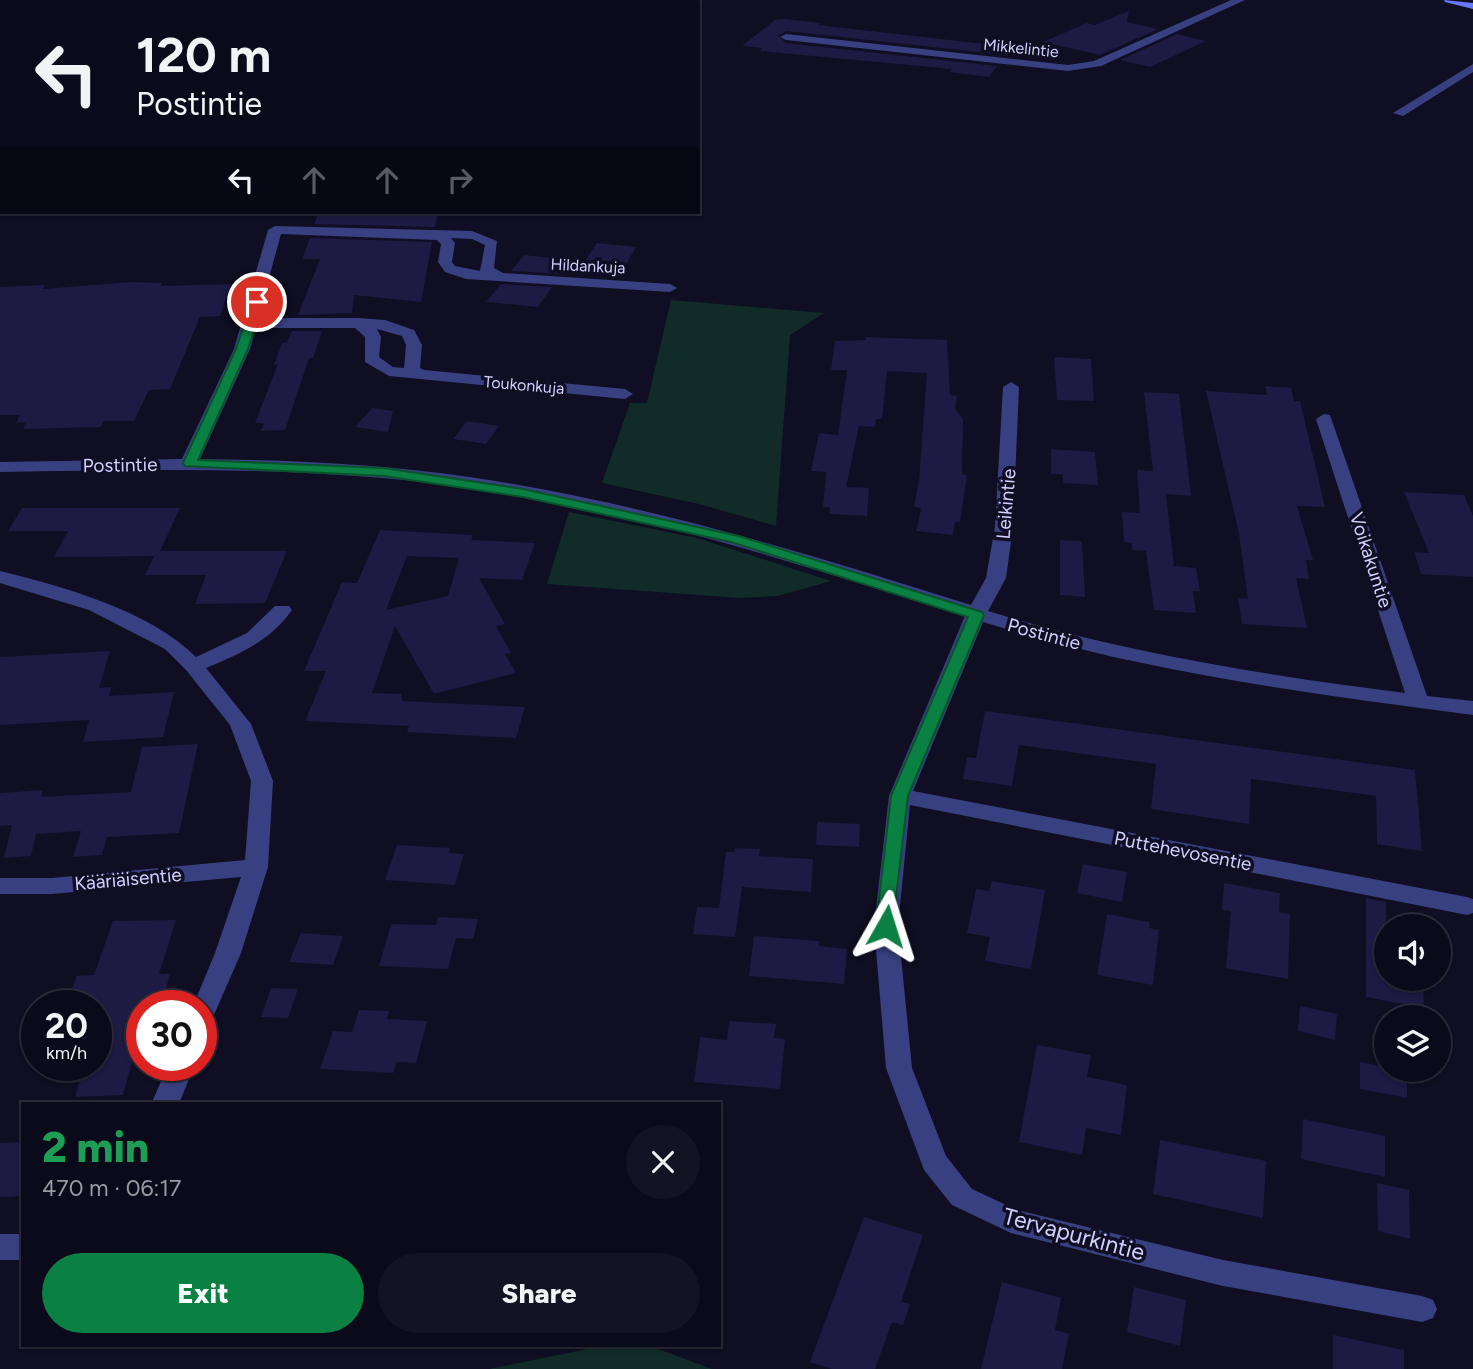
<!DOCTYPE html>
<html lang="en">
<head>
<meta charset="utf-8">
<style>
  :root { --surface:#0b0a1a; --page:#141323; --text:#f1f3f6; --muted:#9a9aa2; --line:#2b2b39; --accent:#0b8043 }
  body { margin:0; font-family:Figtree,sans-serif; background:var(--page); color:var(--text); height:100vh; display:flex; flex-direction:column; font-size:26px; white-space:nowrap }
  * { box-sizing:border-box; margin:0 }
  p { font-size:23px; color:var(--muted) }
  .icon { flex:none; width:38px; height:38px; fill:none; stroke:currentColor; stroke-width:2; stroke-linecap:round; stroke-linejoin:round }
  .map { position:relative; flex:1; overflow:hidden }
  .panel { position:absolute; left:21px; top:1102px; width:700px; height:245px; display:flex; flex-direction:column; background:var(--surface); border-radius:0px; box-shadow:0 2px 5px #0004,0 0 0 2px var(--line) }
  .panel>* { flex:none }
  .top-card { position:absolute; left:0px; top:0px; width:700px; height:214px; box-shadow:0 2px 5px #0004,0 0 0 2px var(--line); background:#0b0a1a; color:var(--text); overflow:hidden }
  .tools { position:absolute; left:1374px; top:914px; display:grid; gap:14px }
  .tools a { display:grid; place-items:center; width:77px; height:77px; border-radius:50%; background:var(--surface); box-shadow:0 2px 5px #0004,0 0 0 2px var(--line); font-size:35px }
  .speed { position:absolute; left:21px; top:990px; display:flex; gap:14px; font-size:35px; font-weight:700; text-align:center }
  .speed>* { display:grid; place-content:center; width:91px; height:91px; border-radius:50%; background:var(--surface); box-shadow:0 2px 5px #0004,0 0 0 2px var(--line); line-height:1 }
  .speed small { font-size:18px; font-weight:400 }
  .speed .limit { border:10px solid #d22; background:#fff; color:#111 }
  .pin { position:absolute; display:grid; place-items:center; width:60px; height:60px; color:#fff; margin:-30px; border:4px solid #fff; border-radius:50%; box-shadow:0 2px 7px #0007 }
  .me { position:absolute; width:77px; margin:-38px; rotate:6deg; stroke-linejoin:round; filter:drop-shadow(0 0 5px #0008) }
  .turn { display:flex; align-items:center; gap:24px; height:147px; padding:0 21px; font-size:32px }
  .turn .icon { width:91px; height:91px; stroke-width:2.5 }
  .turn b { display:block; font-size:49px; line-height:60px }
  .lanes { display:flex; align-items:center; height:66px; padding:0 21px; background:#0003; justify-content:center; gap:35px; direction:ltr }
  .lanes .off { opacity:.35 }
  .round { display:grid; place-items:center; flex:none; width:74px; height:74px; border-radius:37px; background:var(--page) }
  .summary { display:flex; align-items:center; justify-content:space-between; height:119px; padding:0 21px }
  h1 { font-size:42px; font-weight:800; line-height:52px; color:#1e9e55 }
  .button { display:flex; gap:14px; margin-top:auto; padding:14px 21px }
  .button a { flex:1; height:80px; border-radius:42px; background:var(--accent); color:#fff; font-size:28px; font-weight:800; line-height:80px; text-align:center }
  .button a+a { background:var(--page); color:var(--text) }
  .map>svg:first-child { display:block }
</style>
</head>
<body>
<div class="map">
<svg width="1473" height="1369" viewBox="0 0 1473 1369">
  <rect width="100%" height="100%" fill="#0f0e22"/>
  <path fill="#112c28" d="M671 300 824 313 790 335 776 526 699 504 602 483 630 403H647Z
    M569 512 697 538 831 581 778 596 740 598 547 584Z
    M602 1346H650L712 1369H489Z"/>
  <path fill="#1d1a43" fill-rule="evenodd" d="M1129 11 1127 22 1158 29 1100 55 1043 42 1087 23 1095 25Z
    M785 19 820 23 818 25 1011 47 1005 55 786 31 778 36 786 43 997 66 989 77 949 72 952 69 760 51 763 48 742 46 775 20Z
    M1177 34 1206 41 1150 67 1120 60Z
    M319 212H438L435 227 314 224Z
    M310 238 432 242 421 302 354 295 352 313 298 315 320 259H302Z
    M597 243 636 247 624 268 581 267Z
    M524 255 572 260 562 274 511 271Z
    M131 282 162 283 161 286 231 284 220 316 200 317 170 389 149 390 134 421H104L101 427 23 429 26 422 16 423 20 415H0V287L45 285 43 289Z
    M501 284 552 287 538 307 486 302Z
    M292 331H322L313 358H309L285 430 261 431 264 423H255L278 364 274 365 282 343 287 342Z
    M866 337 947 340 950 395 957 396 955 409 963 419 962 474 967 475 960 522H955L953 535 916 531 921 508 914 507 919 480 927 373 887 371 882 419H876L875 427 859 426 846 487 869 488 867 516 829 514 830 507H823L826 472 811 471 819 433 838 435 847 370H831L835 341 865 340Z
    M1054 357 1091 359 1094 401 1057 400Z
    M1265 386 1291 388 1294 401H1300L1325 507 1297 506 1313 560H1306L1309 579 1296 578 1307 628 1242 624 1238 598 1248 599 1239 534 1206 391 1267 395Z
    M1144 392 1179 394 1191 496 1166 494 1174 566 1196 568 1200 591H1193L1196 613 1154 610 1146 551 1132 550V543L1124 542 1122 512 1140 513 1137 470 1153 471Z
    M372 408 393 411 388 432 355 427Z
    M467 421 499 426 486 444 453 439Z
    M1051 449 1095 452 1098 485 1063 483V474H1051Z
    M1404 492 1464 495 1473 516V577L1421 574 1414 552 1429 553Z
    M22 508H180L160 551H287L265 603 195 604 206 575H145L154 556 54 557 68 531H8Z
    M380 530 473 535 471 540 535 543 522 580 479 578 505 624 496 626 511 653 505 654 516 673 434 694 395 626 372 693 401 694 402 701 525 707 516 738 407 732 409 726 305 721 326 671H304L342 582 357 583ZM407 556 459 558 448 596 386 610Z
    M1060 540 1082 541 1085 597 1060 595Z
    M110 651 99 688 111 687 109 696 174 692 163 737 83 742 89 720 0 725V657Z
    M985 711 1415 770 1422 851 1377 844 1376 796 1251 779 1249 824 1151 809 1156 764 1019 745 1012 786 963 779 967 757 976 758Z
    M198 744 179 833 107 837 102 855 73 857 81 831 36 834 31 856 4 858 12 825 0 826V793L43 790 41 797 131 792 142 747Z
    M817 822 860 824 859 847 816 845Z
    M397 845 450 848 449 853 464 854 455 885 385 880Z
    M735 848 760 849 759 856 813 859 811 892 742 887 735 937 693 934 697 907 719 908 726 852H734Z
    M1083 864 1127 872 1122 902 1077 893Z
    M992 881 1045 890 1031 969 985 961 990 937 967 933 976 889 989 891Z
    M1224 883 1280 893 1279 912 1290 914 1288 979 1226 968 1231 911 1222 910Z
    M1366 898 1386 902V978H1416V984L1423 985 1424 1008 1366 997Z
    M1107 914 1150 922 1149 928 1159 930 1153 985 1097 975Z
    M438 917 478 919 473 939 456 938 448 969 379 966 391 924 436 925Z
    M176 920 159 974H170L161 1006H142V1025L123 1095 75 1097 84 1066H96V1006H65L77 976 94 975 113 921Z
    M301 933 343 936 333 965 289 962Z
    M754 936 819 941V946L847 949 844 984 749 976Z
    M271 988 298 989 288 1018 261 1017Z
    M1300 1006 1337 1014 1335 1040 1298 1031Z
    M359 1010 389 1011 387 1019 427 1021 416 1063 397 1062 393 1073 320 1069 333 1031 352 1032Z
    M729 1021 776 1024 774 1038 785 1039 780 1089 694 1082 700 1037 727 1040Z
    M1037 1045 1091 1055 1087 1077 1127 1085 1121 1135 1086 1128 1082 1155 1019 1142Z
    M1360 1062 1407 1071V1098L1360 1089Z
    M1303 1119 1385 1136V1177L1301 1159Z
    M1160 1140 1266 1161 1263 1218 1153 1194Z
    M23 1142V1196L0 1197V1143Z
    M1377 1183 1409 1190 1410 1239 1378 1231Z
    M864 1217 923 1235 901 1302 910 1304 903 1325 892 1322 875 1369H832L810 1362Z
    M1002 1282 1061 1298 1055 1330 1069 1334 1062 1369H981Z
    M1134 1287 1186 1300 1180 1346 1127 1332Z
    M1333 1335 1404 1350V1369H1333Z"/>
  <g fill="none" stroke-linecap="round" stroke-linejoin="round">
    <path fill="#394081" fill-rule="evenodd" d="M1231 0H1245L1101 66 1068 71 786 40 780 37 786 34 1068 65 1094 61Z
      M1473 64V72L1403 116 1393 113Z
      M275 226 472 231 497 241 494 268 503 273 670 284 677 288 670 292 466 279 445 272 438 262 441 244 437 240 281 234 258 318H358L385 320 414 330 422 345 420 368 424 370 625 389 633 394 625 399 389 376 365 362V337L355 328H256L250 349 200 459C290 460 380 464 469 477 641 502 806 553 971 605L986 578 995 527 1003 387 1011 382 1019 387 1013 527 1006 578 988 611C1125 653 1263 675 1405 693L1316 419 1324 414 1330 415 1427 696 1473 701V715C1307 693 1143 672 983 622L913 791 1467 897 1473 899V913L1467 915 910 805 898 926 912 1068 946 1156 972 1189 1017 1210 1223 1260 1422 1296 1433 1300 1437 1309 1433 1318 1422 1322 1223 1286 1011 1233 952 1205 924 1170 886 1068 874 926 889 796 965 616C800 565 637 510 464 487 310 466 155 469 0 472V462L182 459 234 349 268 230ZM451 238 472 239 485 245 480 271 455 266 452 262 455 243ZM377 329 402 336 406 345 404 368 393 367 379 357 381 337Z
      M0 571C64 587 149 610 196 657L247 633 275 606H289L292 610C270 641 240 654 206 668L251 724 273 781 268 867 241 953 210 1024 201 1027V1006H193L215 953 241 877 52 894H0V878H52L245 860 251 781 230 725 186 670 165 649 89 610 0 583Z
      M168 1066H194L179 1104H151Z
      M0 1234H23V1260H0Z"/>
    <path fill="#6778fe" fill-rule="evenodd" d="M1444 0 1473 3V9L1445 2Z"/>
  </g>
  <path fill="#0b8043" stroke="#07532c" stroke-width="2" d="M257 299 263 302 248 349 198 460 384 468 523 489 739 536 982 612 984 615 908 796 892 931H879L876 926 891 796 968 617 731 542 523 497 384 476 185 466 183 463 236 349 252 302Z"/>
  <g text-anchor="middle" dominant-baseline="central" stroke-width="7" stroke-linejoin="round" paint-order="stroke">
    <g font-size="16" fill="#d0d1ff" stroke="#0f0e22">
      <text transform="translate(1021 48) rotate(6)">Mikkelintie</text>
      <text transform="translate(588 266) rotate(3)">Hildankuja</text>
      <text transform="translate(524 385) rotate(5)">Toukonkuja</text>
    </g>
    <g font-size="19" fill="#d0d1ff" stroke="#0f0e22">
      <text transform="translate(120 465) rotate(-1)">Postintie</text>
      <text transform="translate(1006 504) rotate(-85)">Leikintie</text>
      <text transform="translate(1371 560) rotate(72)">Voikakuntie</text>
      <text transform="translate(1044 634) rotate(15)">Postintie</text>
      <text transform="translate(1183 851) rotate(11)">Puttehevosentie</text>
      <text transform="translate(128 879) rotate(-5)">Kääriäisentie</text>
    </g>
    <g font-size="23" fill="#d0d1ff" stroke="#0f0e22">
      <text transform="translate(1074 1234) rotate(15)">Tervapurkintie</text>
    </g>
  </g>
</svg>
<div class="tools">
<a><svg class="icon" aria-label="sound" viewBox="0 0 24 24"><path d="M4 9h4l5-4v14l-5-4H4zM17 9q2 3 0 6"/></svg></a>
<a><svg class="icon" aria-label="layers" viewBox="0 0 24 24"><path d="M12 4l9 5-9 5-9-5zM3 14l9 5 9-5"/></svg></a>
</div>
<div class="speed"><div>20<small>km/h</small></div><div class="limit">30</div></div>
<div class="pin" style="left:257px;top:302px;background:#d93025"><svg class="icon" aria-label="arrive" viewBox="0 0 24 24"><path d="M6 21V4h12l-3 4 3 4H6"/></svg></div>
<svg class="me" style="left:886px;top:926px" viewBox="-20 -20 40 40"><path d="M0-17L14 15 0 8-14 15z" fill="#0b8043" stroke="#fff" stroke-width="4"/></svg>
<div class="top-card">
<div class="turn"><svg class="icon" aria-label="left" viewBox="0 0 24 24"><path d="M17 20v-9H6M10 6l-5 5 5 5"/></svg><div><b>120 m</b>Postintie</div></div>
<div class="lanes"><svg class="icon" aria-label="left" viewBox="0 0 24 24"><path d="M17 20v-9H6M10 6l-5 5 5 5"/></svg><svg class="icon off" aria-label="ahead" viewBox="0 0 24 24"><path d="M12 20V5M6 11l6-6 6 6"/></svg><svg class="icon off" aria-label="ahead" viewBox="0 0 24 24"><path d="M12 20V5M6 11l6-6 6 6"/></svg><svg class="icon off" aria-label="right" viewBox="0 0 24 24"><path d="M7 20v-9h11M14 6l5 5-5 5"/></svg></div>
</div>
<section class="panel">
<div class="summary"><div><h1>2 min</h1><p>470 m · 06:17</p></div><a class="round"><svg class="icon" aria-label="close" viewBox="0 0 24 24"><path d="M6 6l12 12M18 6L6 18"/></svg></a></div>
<div class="button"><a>Exit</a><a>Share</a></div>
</section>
</div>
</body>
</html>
